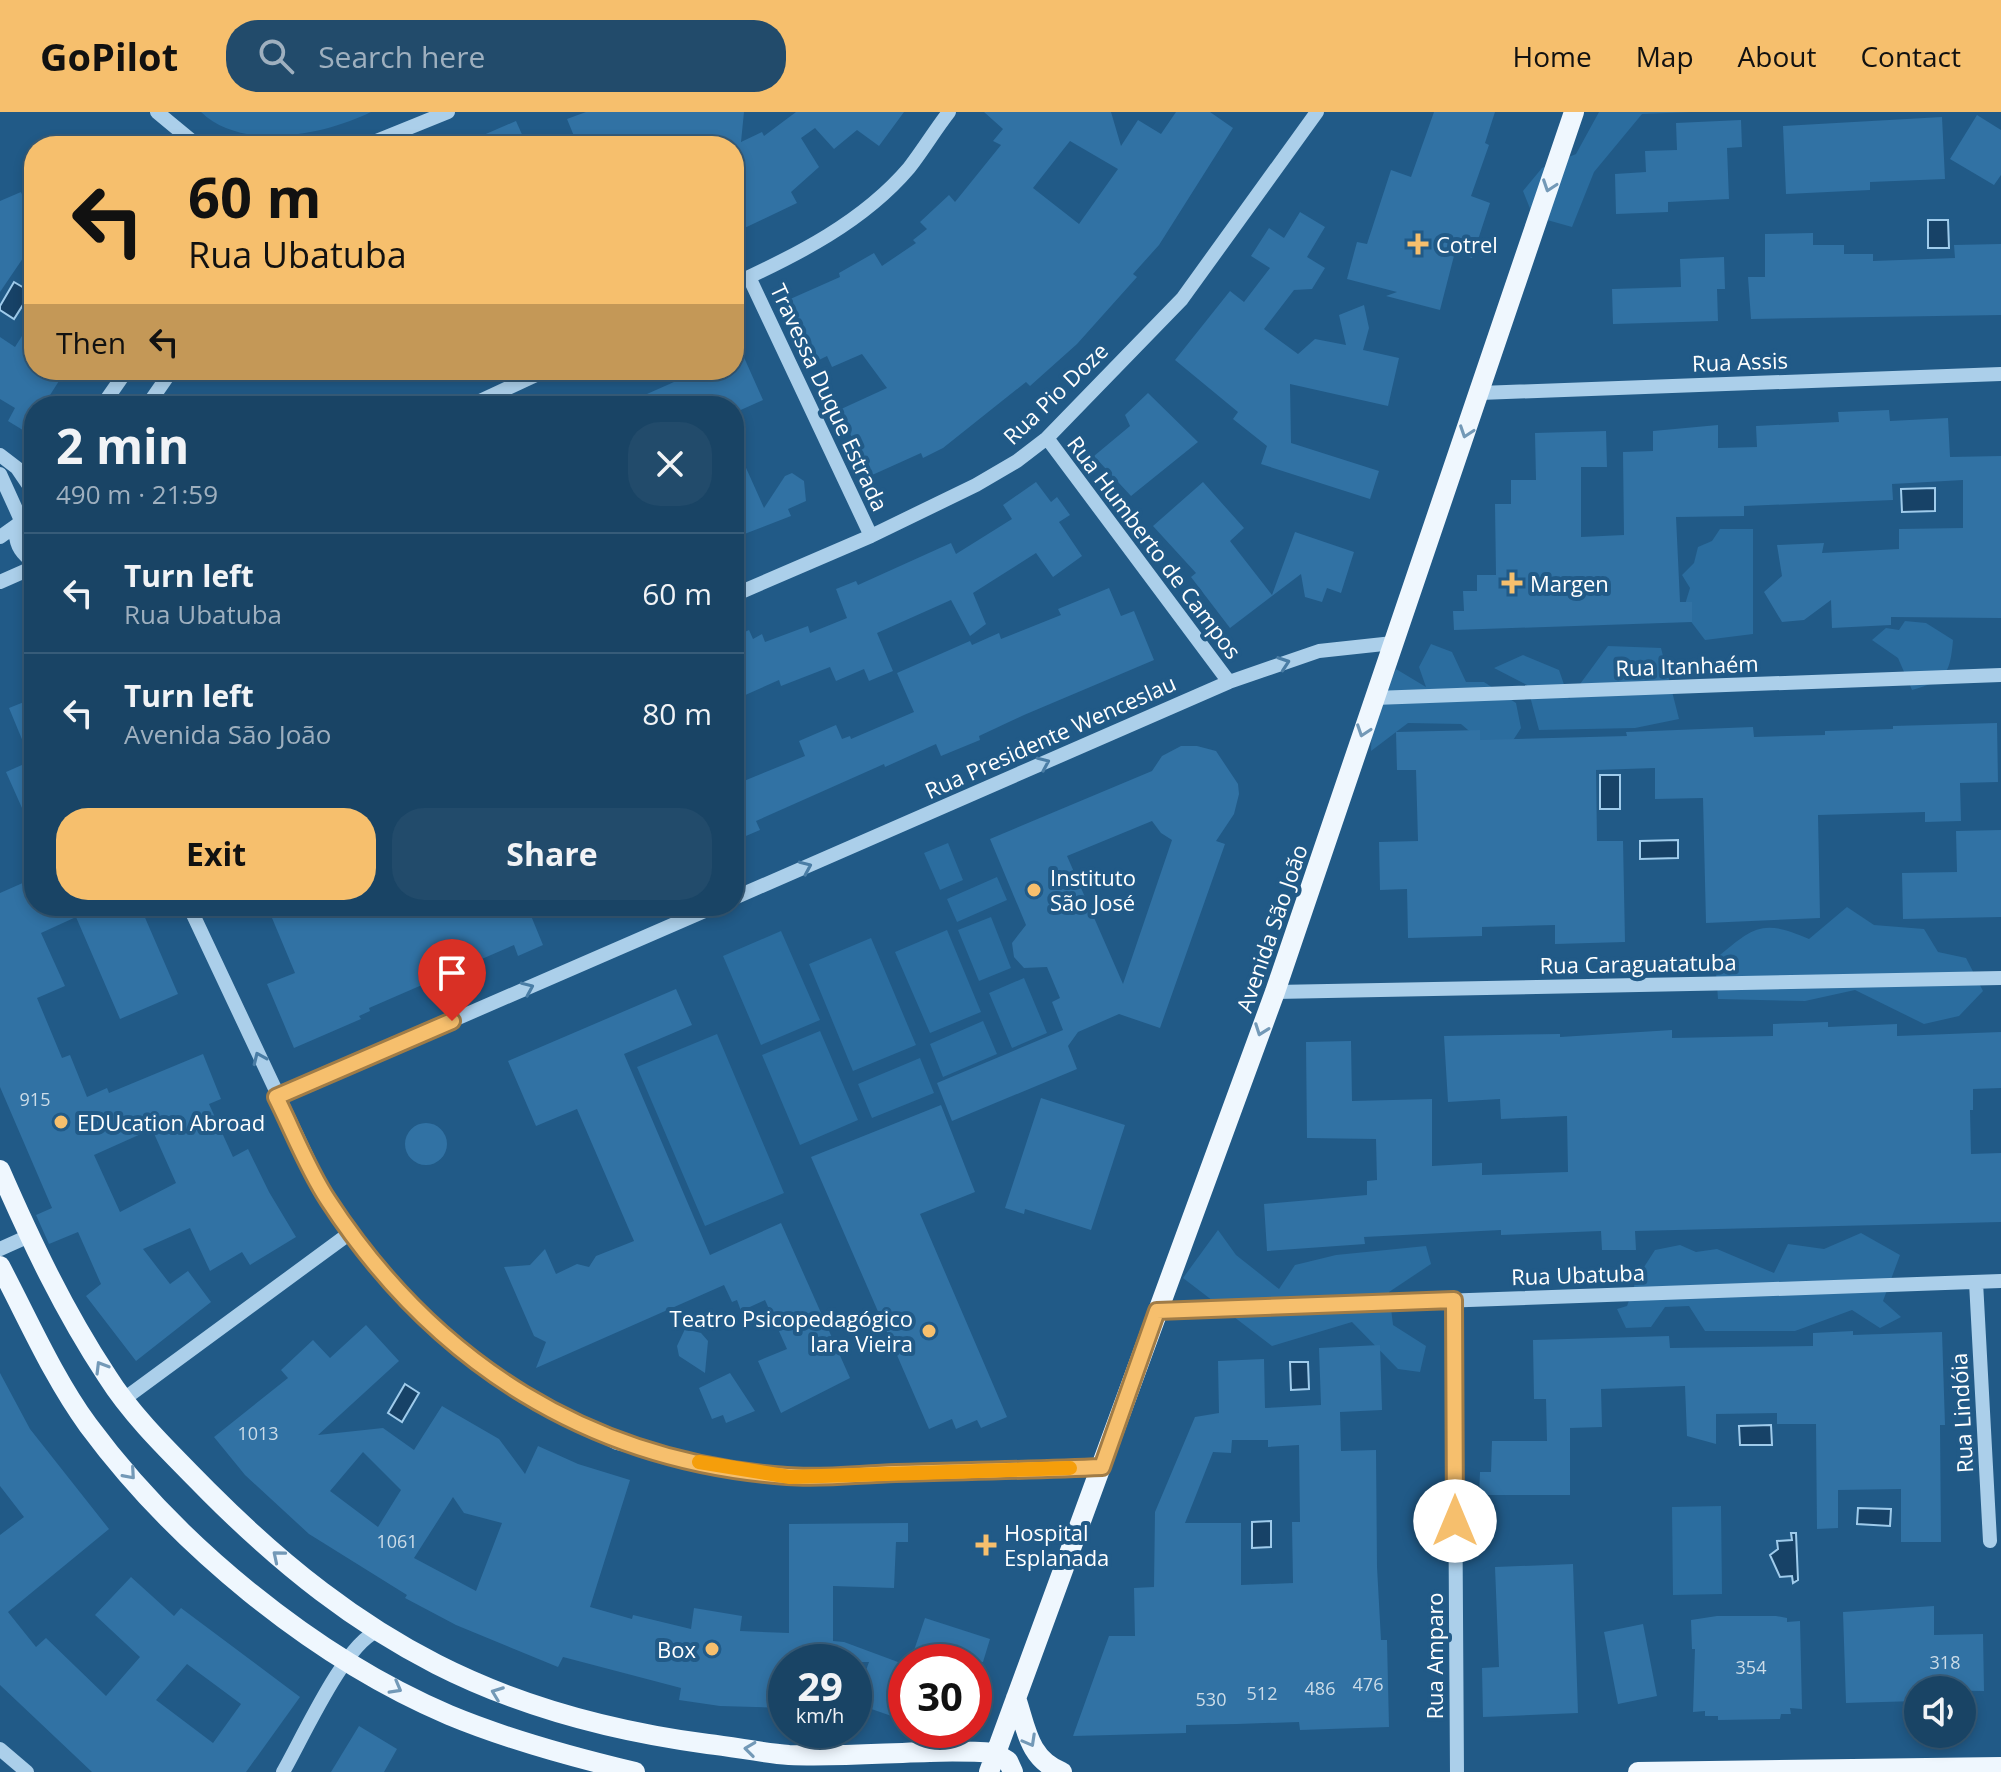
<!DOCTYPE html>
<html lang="en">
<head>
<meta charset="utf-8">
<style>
  :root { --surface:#194465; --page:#224b6b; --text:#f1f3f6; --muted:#9fb0bf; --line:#375c79; --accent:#f6bf6d }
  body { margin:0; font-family:"Open Sans",sans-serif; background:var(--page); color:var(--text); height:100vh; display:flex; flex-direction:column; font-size:30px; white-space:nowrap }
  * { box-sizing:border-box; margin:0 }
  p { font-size:26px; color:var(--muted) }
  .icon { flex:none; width:44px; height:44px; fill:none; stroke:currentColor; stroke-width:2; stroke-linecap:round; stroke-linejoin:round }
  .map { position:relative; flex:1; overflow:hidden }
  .drawer { position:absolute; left:24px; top:284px; width:720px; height:520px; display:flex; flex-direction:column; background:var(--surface); border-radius:32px; box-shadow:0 4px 12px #0003,0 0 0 2px var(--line) }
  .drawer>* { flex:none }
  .top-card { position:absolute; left:24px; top:24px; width:720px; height:244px; border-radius:32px; box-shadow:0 4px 12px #0003,0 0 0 2px var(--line); background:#f6bf6d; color:#111; overflow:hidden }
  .tools { position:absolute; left:1904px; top:1564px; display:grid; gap:16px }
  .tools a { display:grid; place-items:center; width:72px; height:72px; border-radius:50%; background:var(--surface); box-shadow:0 4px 12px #0003,0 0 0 2px var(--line); font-size:40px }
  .speed { position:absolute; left:768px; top:1532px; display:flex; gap:16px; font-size:40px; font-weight:700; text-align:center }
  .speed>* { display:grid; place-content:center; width:104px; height:104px; border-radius:50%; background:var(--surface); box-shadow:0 4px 12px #0003,0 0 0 2px var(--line); line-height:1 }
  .speed small { font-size:20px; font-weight:400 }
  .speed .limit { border:12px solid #d22; background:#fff; color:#111 }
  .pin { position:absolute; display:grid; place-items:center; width:68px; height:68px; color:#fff; margin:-82px -34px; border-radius:50% 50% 50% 0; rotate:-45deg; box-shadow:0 0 8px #0007 }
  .pin .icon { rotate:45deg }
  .me { position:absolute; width:88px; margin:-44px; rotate:0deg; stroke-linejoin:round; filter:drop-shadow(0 0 6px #0008) }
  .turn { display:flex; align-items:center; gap:28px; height:168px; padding:0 32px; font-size:36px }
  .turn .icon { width:104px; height:104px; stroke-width:2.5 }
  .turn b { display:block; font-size:56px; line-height:68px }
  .then { display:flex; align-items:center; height:76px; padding:0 32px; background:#0003; gap:16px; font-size:30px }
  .round { display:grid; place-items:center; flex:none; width:84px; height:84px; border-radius:32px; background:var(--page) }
  .summary { display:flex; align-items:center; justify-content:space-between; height:136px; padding:0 32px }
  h1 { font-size:48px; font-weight:700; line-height:60px }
  .primary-button { display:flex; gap:16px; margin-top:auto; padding:16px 32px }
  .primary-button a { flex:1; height:92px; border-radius:32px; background:var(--accent); color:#111; font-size:32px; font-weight:700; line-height:92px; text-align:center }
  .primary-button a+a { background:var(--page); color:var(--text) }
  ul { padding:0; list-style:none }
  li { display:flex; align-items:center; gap:24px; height:120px; padding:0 32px; border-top:2px solid var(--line) }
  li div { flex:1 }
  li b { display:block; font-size:30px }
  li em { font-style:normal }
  header { display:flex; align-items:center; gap:48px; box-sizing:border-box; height:112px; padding:0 40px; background:var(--accent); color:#111 }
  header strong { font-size:38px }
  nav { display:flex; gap:44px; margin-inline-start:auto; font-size:28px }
  .search { width:560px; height:72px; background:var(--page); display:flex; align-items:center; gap:20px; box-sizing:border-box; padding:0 28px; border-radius:32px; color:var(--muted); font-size:30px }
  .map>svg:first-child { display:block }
</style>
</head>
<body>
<header>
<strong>GoPilot</strong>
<div class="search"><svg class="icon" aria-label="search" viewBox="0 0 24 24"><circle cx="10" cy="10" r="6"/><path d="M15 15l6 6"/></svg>Search here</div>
<nav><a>Home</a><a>Map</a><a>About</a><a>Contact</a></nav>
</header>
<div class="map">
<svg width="2001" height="1660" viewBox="0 0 2001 1660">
  <rect width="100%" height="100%" fill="#215a87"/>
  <path fill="#2b6d9f" d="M201 0H371C324 23 242 40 201 0Z
    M1599 0H1692L1642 2 1594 60 1572 115 1533 104 1523 79 1542 56 1576 42Z
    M1720 417H1753V522L1705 528 1683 499 1690 476 1682 463 1694 451 1698 435 1712 429Z
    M1905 509 1926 511 1953 528C1950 563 1946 568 1912 578L1898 546 1872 528 1886 516 1899 518Z
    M1431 532 1452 540 1466 570H1484L1516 591 1521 616 1510 633 1488 635 1461 612 1408 611 1371 639 1372 609 1396 557 1426 575 1419 555Z
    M1608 534 1661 536 1679 607 1635 616 1539 618 1527 573 1494 556 1523 543 1559 558 1569 587Z
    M948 731 963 768 940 778 924 741Z
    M997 765 1007 788 957 810 947 787Z
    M1847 795 1874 813 1924 817 1938 840 1966 846 1983 879 1959 904 1924 912 1855 878 1805 889 1718 887 1715 847C1754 815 1761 806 1809 827Z
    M991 805 1011 856 979 869 958 818Z
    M947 818 981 900 930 921 895 840Z
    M781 819 820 908 761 933 723 844Z
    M871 826 916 933 853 959 809 852Z
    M1024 866 1047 921 1012 936 989 881Z
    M983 909 997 942 943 965 930 932Z
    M820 919 858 1008 800 1033 762 943Z
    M717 922 784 1081 705 1114 637 955Z
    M920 946 934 981 872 1006 858 972Z
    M1218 1118 1236 1143 1279 1177 1295 1153 1336 1143 1426 1134 1431 1152 1389 1180 1393 1213 1426 1234 1420 1260 1398 1257 1352 1210 1272 1234 1183 1166Z
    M1861 1121 1900 1143 1883 1189 1901 1205 1880 1216 1852 1198 1795 1219H1705L1689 1194 1665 1195 1651 1215 1626 1216 1617 1197 1627 1194 1637 1166 1655 1138 1680 1133 1696 1140 1717 1137 1774 1161 1788 1132 1824 1137Z
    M1721 1394 1722 1482 1673 1483 1672 1395Z"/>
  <path fill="#174267" stroke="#9fcbeb" stroke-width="2" d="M1928 108H1948L1949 136H1928Z
    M14 170 31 180 14 207 0 198V194Z
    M1935 376V399L1902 400 1901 377Z
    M1600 663H1620V697H1600Z
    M1678 728V746L1640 747V729Z
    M1290 1250H1308L1309 1277 1291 1278Z
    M405 1272 419 1281 402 1310 388 1301Z
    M1771 1313 1772 1333H1740L1739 1314Z
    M1858 1396 1891 1397 1890 1414 1857 1412Z
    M1271 1409V1435L1252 1436V1410Z
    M1791 1421H1796L1798 1468 1793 1471 1792 1464 1780 1465 1770 1443 1778 1437 1777 1429 1792 1428Z"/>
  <path fill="#3172a4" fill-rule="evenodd" d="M586 0H744L741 30 762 20 764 24 796 0H904L879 34 857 18 834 37 815 16 801 26 819 55 791 80 797 91 734 121V34H661L658 28 644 34H594L590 24 576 29 567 7Z
    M984 0H1111L1121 34 1138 8 1161 22 1176 0H1210L1233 16 1159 133 1133 162 1137 165 1077 232 1030 274 1026 270 943 336 923 346 921 341 870 364 839 298 887 276 862 242 832 255 827 244 815 250 788 188 840 165 839 161 874 141 882 154 916 131 913 128 927 117 920 110 949 83 955 90 1001 33 993 29 1003 17ZM1070 29 1118 57 1079 112 1033 76Z
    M1434 0H1495L1485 31 1489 33 1471 84 1490 91 1472 146 1455 140 1440 198 1386 184 1397 180 1347 167 1357 130 1367 132 1391 58 1411 65Z
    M1977 3 2001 18V63L1994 73 1950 47Z
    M1942 5 1945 67 1870 70V78L1786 82 1783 14Z
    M1741 8 1742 35 1727 36 1729 87 1668 90V100L1616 102 1615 62 1646 60 1645 39 1677 38 1676 11Z
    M516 9 524 27 506 34H458Z
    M21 80 34 113V130L0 180V89Z
    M1300 100 1325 115 1307 145 1325 156 1312 177 1294 178 1264 217 1298 242 1315 227 1346 233 1339 203 1364 193 1369 216 1363 238 1399 246 1388 294 1290 272 1291 331 1379 359 1370 387 1261 352 1267 334 1233 307 1238 300 1175 248 1230 179 1244 190 1270 156 1251 144 1269 116 1284 126Z
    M1813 121V133H1844V142H1873V149L1955 146 1954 133 2001 132V203L1751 207 1748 165H1765V122Z
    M1724 145 1725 177H1717L1718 209 1613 212 1612 177 1681 175 1680 147Z
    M34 205V258H66L43 294H34V308L26 320 8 309 15 296 0 287V225L15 235Z
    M734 223 763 288 734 301V294H620L701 258H734Z
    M1148 281 1198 330 1131 384 1094 344 1130 314 1125 303Z
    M1889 298 1890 309 1948 306 1950 345 2001 344V506L1891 505V513L1832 516 1831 488 1804 508 1782 510 1764 480 1782 464 1777 433 1824 431 1822 441 1899 437V417L1963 416V368L1892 372 1893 388 1744 394V404L1676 405 1680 490H1692V510L1454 518 1453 499H1464L1463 479H1477V463H1496L1495 392H1511V368H1536L1535 321 1606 319 1607 355H1581V425L1624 423 1623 340 1653 339V319L1718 313V336L1757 335 1756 314 1839 310 1838 300Z
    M734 329 764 396 785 364 792 361 804 369 806 389 788 397 791 404 734 426Z
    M1036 370 1051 390 1057 385 1070 403 1059 410 1082 444 1053 465 1036 441 973 481 986 512 970 524 951 488 877 521 893 559 869 569 864 557 836 569 830 555 781 574 779 568 734 588V525L749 518 753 527 762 522 765 530 808 514 810 521 847 506 836 477 856 469 858 473 951 431 956 442 1012 407 1003 393Z
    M1203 370 1244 416 1230 429 1272 483 1295 420 1354 440 1341 481 1327 476 1322 490 1305 485 1301 462 1230 516 1191 465 1196 461 1153 414Z
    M1109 476 1121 504 1134 499 1154 548 1024 603 979 624 980 628 941 644 936 632 885 655 884 652 756 709 760 718 734 729V673L805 644 799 629 836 613 842 627 850 624 851 627 914 600 897 561 970 529 972 533 999 521 1001 527 1061 503 1058 497Z
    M34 586V723L6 660 31 649 9 596Z
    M1997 611 1998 670 1960 671 1961 709 1925 710V700L1818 703 1820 806 1706 811 1703 686 1655 687V656L1596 658 1597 729H1623L1625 830 1555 832V813L1482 815V824L1408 826 1407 777 1380 778 1379 730 1418 729 1416 658H1397L1396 620 1480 618V628L1627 624 1626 620 1753 615 1754 625 1825 623V619L1893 617V614Z
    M1181 634H1197L1216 639 1238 672 1239 682 1234 702 1216 729 1225 732 1160 916 1119 902 1078 920 1068 934 1077 957 952 1009 937 971 1063 918 1052 890 1060 886 1047 855 1024 856 1014 845 1012 831 1026 813 990 727 1152 659 1162 644ZM1152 709 1161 721 1172 728 1123 872 1067 744Z
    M2001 718V805L1903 807 1902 761 1957 760 1956 719Z
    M34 766V794H140L178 882 120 907 76 805 41 821 65 874 37 886 62 946 70 943 87 985 107 976 109 981 203 942 221 987 209 992 233 1045 248 1037 269 1080 296 1125 250 1153 242 1140 210 1159 190 1116 143 1137 170 1172 188 1159 211 1190 136 1249 86 1184 101 1172 78 1120 49 1132 36 1103 52 1096 0 975V781ZM152 1017 176 1071 120 1100 94 1043Z
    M267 794H527L543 833 518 844 514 833 369 896 370 899 359 904 361 907 294 936 267 872 295 861Z
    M676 877 692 913 624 942 710 1143 781 1111 850 1266 781 1301 758 1249 787 1237 765 1188 741 1199 737 1188 732 1190 724 1173 536 1256 546 1230 534 1224 504 1155 530 1153 545 1137 556 1162 577 1152 589 1155 596 1144 634 1129 577 997 536 1014 508 949Z
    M1828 910V915L1897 912V924L2001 920V976L1973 977V998H1970L1971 1042 2001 1041V1110L1635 1119 1636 1138H1602L1601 1119 1501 1123V1118L1364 1125 1365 1132 1267 1139 1264 1092 1367 1083V1069L1377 1068 1376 1027 1307 1026 1306 930 1351 929 1352 989 1432 987V1054L1482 1051V1063L1568 1060 1567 1004 1501 1007 1500 987 1448 990 1444 924 1560 922V925L1672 918V926L1773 924V912Z
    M1041 986 1125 1013 1091 1118 1025 1097 1024 1102 1005 1096Z
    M941 993 975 1080 920 1102 1007 1305 981 1316 977 1308 956 1317 952 1307 929 1317 811 1045Z
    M405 1032a21 21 0 1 1 42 0a21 21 0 1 1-42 0Z
    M366 1213 399 1249 318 1323 383 1316 414 1338 442 1294 499 1327 525 1362 538 1334 578 1352 630 1368 590 1495 632 1507 633 1503 691 1517 694 1496 742 1504 740 1519 789 1521V1412L908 1411V1430H896L894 1476 833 1474V1529L844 1530 906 1553V1609L854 1591 869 1550H786V1596L720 1594 679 1588 681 1576 563 1545 558 1555 456 1513 405 1486 407 1483 309 1422 245 1363 214 1325 288 1266 281 1258 313 1228 330 1246ZM363 1340 401 1378 378 1415 330 1379ZM453 1385 464 1401 502 1411 476 1479 414 1446Z
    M685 1217 701 1221 708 1229 705 1261 679 1244 677 1234Z
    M1853 1219V1223L1942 1220 1945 1313H1940L1941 1430H1901V1377L1838 1378V1416L1817 1417 1816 1312H1777V1301L1716 1302V1332L1687 1324 1685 1274 1601 1277 1602 1315 1570 1316V1383H1479L1480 1360H1491L1492 1329H1547L1546 1287H1534L1533 1228 1669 1224 1670 1236 1813 1234V1221Z
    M1380 1233 1382 1298 1340 1300 1341 1339 1376 1338 1377 1455 1381 1528H1387L1389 1615 1300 1618 1299 1610 1237 1612 1186 1613V1621L1073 1624 1109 1524H1135L1134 1476 1154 1475 1155 1400 1195 1305 1219 1301 1218 1249 1264 1247 1265 1296 1321 1293 1319 1236ZM1232 1328H1268V1335L1299 1333 1300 1410H1292L1293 1471 1241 1473V1411H1185L1213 1340 1231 1341Z
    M0 1261 30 1317 109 1417 8 1500 36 1535 46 1526 106 1584 140 1545 95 1503 131 1465 174 1504 181 1496 300 1585 246 1660H92L0 1573V1423L24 1405 0 1374ZM187 1552 241 1592 213 1631 156 1588Z
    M730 1261 755 1299 726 1311 723 1303 712 1307 699 1276Z
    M1573 1452 1578 1601 1483 1605 1482 1556 1499 1555 1495 1455Z
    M1934 1494V1523L1983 1522 1984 1579 1918 1578V1589L1846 1591 1843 1500Z
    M1717 1504H1776L1787 1506V1510L1800 1509 1802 1597 1790 1596 1791 1602H1781L1780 1607 1718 1608V1604H1705V1599L1693 1600 1695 1537H1692L1691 1508Z
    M925 1506 990 1527 983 1550H910Z
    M1643 1512 1657 1584 1618 1592 1604 1520Z
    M359 1614 397 1637 384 1660H331Z"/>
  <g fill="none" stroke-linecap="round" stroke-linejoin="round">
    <path stroke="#abcfea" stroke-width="14" d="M157 0 198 34
      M364 34 448 0
      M749 165 871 424
      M734 172C797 143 863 110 909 56 923 38 935 18 949 0
      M1480 281 2001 262
      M102 294 127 258
      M147 294 172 258
      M469 294 547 258
      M1047 326 1229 570
      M0 343 17 356 34 381
      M0 362 20 406
      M34 395C10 409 10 436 34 450
      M0 425 17 413
      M0 470 34 455
      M734 483 871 424 976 373 1017 349 1047 326 1182 187 1317 0
      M1374 586 2001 563
      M734 786 1229 570 1319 539 1393 531
      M189 794 326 1085 385 1165 428 1210 512 1277 617 1331 733 1358 790 1365 1102 1355
      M1275 880 2001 866
      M276 985 716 794
      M0 1137 29 1124
      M1976 1170 1990 1429
      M1454 1188 1457 1660
      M1157 1199 2001 1169
      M124 1287 350 1121
      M0 1637 27 1660
      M283 1660C302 1627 345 1532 376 1520"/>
    <path stroke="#eff7fe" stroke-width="20" d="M0 1058C31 1129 64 1199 107 1264 134 1307 175 1345 210 1381 360 1531 498 1604 708 1632 735 1635 762 1641 789 1643 858 1646 927 1636 995 1641L1008 1649 1013 1660
      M0 1154C28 1207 53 1265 88 1313 176 1432 313 1545 449 1603 509 1628 572 1645 635 1660
      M1016 1586C1026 1615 1028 1647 1062 1660
      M989 1660 1275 880 1574 0
      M1638 1660 2001 1655"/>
  </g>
  <defs><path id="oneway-chevron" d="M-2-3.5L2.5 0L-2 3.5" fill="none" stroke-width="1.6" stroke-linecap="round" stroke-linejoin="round" transform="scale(2)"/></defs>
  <g stroke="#7399b7">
    <use href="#oneway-chevron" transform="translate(1549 74) rotate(109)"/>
    <use href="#oneway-chevron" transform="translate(1466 320) rotate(109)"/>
    <use href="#oneway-chevron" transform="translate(1363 619) rotate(109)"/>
    <use href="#oneway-chevron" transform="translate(1261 918) rotate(110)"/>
    <use href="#oneway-chevron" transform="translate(101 1255) rotate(-121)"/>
    <use href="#oneway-chevron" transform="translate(130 1362) rotate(49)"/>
    <use href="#oneway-chevron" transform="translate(278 1444) rotate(-140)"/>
    <use href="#oneway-chevron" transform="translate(396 1576) rotate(29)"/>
    <use href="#oneway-chevron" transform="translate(497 1581) rotate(-159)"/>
    <use href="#oneway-chevron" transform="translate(1030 1629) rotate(61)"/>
    <use href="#oneway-chevron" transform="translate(750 1637) rotate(-173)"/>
  </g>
  <g stroke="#4a7da5">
    <use href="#oneway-chevron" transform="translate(1284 551) rotate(-19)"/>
    <use href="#oneway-chevron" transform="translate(1044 651) rotate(-24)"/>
    <use href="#oneway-chevron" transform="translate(806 755) rotate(-24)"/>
    <use href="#oneway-chevron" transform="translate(528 876) rotate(-24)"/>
    <use href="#oneway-chevron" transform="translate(259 946) rotate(-114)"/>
  </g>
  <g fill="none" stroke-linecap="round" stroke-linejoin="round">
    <defs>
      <path id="route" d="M452 909 276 985C293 1019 307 1056 328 1088 435 1252 591 1350 787 1364 823 1367 860 1362 896 1361 965 1359 1033 1358 1102 1355L1157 1199 1454 1188 1455 1409"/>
    </defs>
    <use href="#route" stroke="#a07c47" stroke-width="20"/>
    <use href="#route" stroke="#f6bf6d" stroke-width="14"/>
    <path stroke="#f59e0b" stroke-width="14" d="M699 1350 790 1365 1070 1356"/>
  </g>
  <g fill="#f6bf6d" stroke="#215a87" stroke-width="3">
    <path d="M1414 120h8v8h8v8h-8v8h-8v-8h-8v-8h8z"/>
    <path d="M1508 459h8v8h8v8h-8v8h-8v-8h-8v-8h8z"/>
    <circle cx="1034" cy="778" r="8"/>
    <circle cx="61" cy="1010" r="8"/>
    <circle cx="929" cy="1219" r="8"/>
    <path d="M982 1421h8v8h8v8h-8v8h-8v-8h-8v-8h8z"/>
    <circle cx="712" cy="1537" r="8"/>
  </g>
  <g text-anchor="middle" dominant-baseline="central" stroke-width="8" stroke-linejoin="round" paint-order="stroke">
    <g font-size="18" fill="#ccdce8">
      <text x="35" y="987">915</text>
      <text x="258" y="1321">1013</text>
      <text x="397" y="1429">1061</text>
      <text x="1945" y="1550">318</text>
      <text x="1751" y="1555">354</text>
      <text x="1368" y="1572">476</text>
      <text x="1320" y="1576">486</text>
      <text x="1262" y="1581">512</text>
      <text x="1211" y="1587">530</text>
    </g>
    <g font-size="22" fill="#fff" stroke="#215a87" text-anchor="start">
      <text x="1436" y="132">Cotrel</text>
      <text x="1530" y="471">Margen</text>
      <text x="1050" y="765">Instituto<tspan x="1050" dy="25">São José</tspan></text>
      <text x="77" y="1010">EDUcation Abroad</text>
      <text x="913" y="1206" text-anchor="end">Teatro Psicopedagógico<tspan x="913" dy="25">Iara Vieira</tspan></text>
      <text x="1004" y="1420">Hospital<tspan x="1004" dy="25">Esplanada</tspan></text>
      <text x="696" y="1537" text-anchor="end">Box</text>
    </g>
    <g font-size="22" fill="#fff" stroke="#215a87">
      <text transform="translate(1740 249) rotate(-2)">Rua Assis</text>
      <text transform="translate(1055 281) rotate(-44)">Rua Pio Doze</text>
      <text transform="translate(830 285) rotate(65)">Travessa Duque Estrada</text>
      <text transform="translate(1155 435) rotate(53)">Rua Humberto de Campos</text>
      <text transform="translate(1687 553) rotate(-2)">Rua Itanhaém</text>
      <text transform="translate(1050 624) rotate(-24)">Rua Presidente Wenceslau</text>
      <text transform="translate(1271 816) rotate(-71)">Avenida São João</text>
      <text transform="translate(1638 851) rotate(-1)">Rua Caraguatatuba</text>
      <text transform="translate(1578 1162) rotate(-2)">Rua Ubatuba</text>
      <text transform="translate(1961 1301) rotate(-93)">Rua Lindóia</text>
      <text transform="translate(1434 1544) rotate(-90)">Rua Amparo</text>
    </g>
  </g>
</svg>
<div class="tools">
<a><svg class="icon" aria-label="sound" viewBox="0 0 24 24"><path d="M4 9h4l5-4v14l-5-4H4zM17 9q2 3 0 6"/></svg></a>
</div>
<div class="speed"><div>29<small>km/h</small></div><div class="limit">30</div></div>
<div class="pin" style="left:452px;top:909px;background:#d93025"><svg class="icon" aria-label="arrive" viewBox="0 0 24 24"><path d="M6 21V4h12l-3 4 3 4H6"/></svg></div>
<svg class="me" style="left:1455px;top:1409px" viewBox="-20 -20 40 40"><circle r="19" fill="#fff"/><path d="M0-13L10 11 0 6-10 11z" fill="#f6bf6d"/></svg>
<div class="top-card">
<div class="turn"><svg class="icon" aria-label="left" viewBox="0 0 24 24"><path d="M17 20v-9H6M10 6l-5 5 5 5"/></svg><div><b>60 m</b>Rua Ubatuba</div></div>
<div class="then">Then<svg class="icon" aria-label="left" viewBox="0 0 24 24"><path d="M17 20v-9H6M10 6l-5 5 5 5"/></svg></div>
</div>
<section class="drawer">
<div class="summary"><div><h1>2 min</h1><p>490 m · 21:59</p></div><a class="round"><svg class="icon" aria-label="close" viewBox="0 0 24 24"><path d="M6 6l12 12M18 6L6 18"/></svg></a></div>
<ul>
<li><svg class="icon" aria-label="left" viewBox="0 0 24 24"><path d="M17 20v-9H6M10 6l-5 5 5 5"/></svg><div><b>Turn left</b><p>Rua Ubatuba</p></div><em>60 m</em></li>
<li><svg class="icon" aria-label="left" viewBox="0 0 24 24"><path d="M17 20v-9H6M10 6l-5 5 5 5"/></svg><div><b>Turn left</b><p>Avenida São João</p></div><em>80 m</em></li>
</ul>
<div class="primary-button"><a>Exit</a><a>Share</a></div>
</section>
</div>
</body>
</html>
